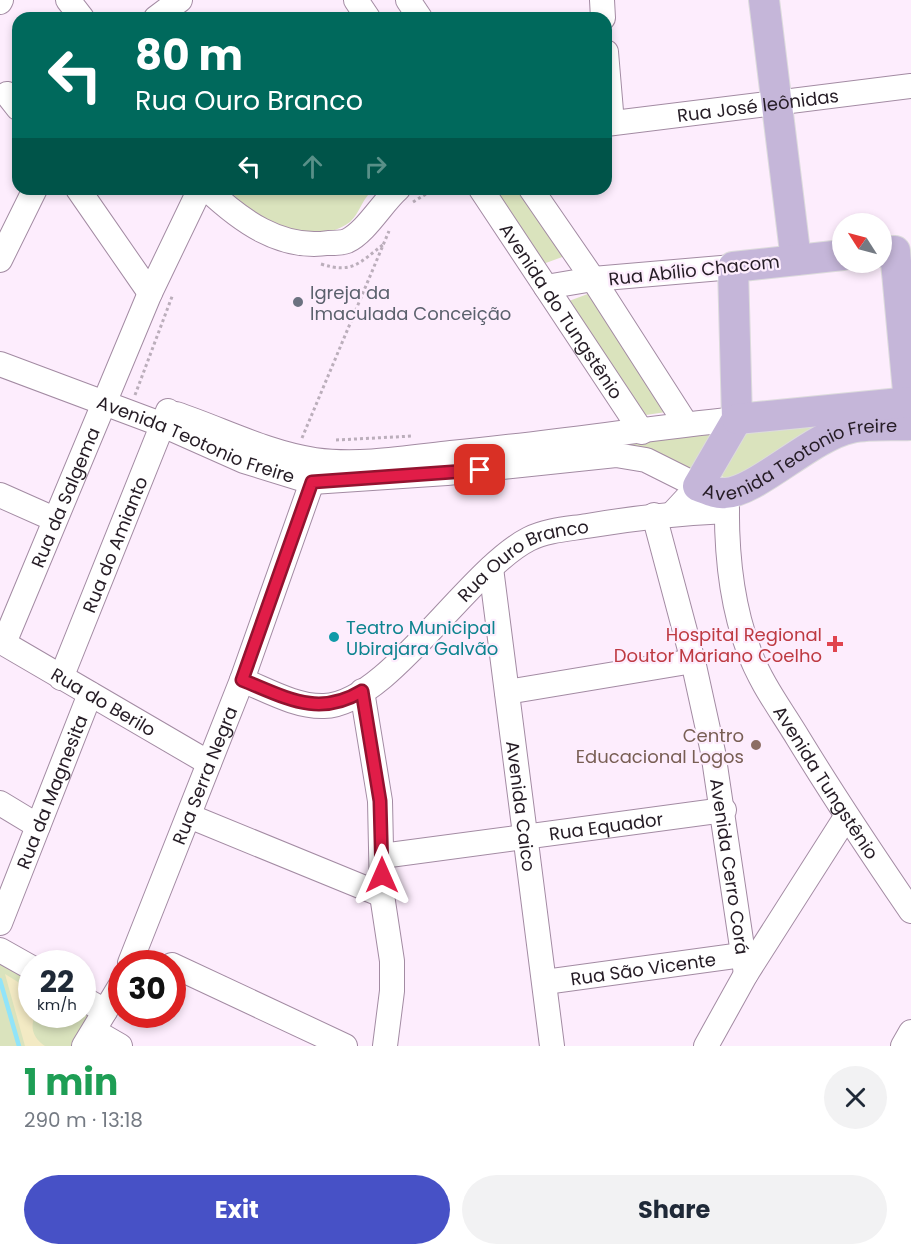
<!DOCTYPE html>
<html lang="en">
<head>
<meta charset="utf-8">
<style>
  :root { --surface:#fff; --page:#f2f2f3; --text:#1f2937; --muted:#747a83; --accent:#4751c6 }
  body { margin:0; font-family:Poppins,sans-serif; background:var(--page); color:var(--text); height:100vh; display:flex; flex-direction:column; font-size:22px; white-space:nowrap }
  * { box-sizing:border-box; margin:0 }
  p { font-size:20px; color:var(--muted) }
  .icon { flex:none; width:33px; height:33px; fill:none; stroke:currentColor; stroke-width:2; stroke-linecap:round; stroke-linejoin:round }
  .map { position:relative; height:1046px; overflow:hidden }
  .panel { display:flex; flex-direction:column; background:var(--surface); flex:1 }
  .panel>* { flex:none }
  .hud { position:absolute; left:12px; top:12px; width:600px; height:183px; border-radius:18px; box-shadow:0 3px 9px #0003; background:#00695c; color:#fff; overflow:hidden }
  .needle { width:39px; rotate:306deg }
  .fabs { position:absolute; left:832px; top:213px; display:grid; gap:12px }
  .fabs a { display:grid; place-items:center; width:60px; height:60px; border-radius:50%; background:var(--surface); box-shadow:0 3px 9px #0003; font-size:30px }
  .speed { position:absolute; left:18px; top:950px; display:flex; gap:12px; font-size:30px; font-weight:700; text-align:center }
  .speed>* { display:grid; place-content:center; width:78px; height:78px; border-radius:50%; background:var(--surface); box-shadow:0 3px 9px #0003; line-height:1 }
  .speed small { font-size:15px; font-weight:400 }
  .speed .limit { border:9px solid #d22; background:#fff; color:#111 }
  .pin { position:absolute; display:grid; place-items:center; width:51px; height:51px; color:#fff; margin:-26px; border-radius:12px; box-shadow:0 3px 9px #0006 }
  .me { position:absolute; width:66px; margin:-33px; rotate:0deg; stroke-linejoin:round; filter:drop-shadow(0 0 4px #0008) }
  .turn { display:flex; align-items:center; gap:21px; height:126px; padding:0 24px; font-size:27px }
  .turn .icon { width:78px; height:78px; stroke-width:2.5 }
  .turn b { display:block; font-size:42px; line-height:51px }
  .lanes { display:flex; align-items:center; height:57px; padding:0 24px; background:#0003; justify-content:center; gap:30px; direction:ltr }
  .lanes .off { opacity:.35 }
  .round { display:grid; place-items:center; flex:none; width:63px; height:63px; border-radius:32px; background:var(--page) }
  .headline { display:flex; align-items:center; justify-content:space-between; height:102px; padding:0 24px }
  h1 { font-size:36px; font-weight:700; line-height:45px; color:#1e9e55 }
  .cta { display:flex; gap:12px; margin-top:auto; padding:12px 24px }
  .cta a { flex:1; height:69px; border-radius:36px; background:var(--accent); color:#fff; font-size:24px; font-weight:700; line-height:69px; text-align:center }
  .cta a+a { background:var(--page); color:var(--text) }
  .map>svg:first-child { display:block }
</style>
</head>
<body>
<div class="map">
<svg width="911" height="1046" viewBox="0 0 911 1046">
  <rect width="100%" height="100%" fill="#fdedfd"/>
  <path fill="#dae3bd" d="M228 189H375C362 197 361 212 350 222 333 236 295 238 274 228 257 220 241 203 228 189Z
    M491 189H522L565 256 543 264Z
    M593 292 666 412 646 415 569 301Z
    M846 421 732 480 721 476 723 459 742 431Z
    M723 428 699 475 667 457 624 444Z
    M0 958 31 977 32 1014H82L83 1008 92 1013 72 1046H0Z"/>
  <path fill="#f3eac4" d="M5 974 31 990 32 1014H36C29 1027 33 1038 45 1046H25Z"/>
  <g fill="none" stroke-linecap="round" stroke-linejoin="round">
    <path stroke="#91e4f9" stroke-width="4.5" d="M0 980 19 1046"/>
    <defs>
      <g id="minor">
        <path d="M68 0 82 18"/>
        <path d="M356 0 368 18"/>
        <path d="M408 0 420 18"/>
        <path d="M602 0 603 18"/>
        <path d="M0 2 1 0"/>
        <path d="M156 18 180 0"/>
        <path d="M606 52 612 123"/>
        <path d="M7 94 18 108"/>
        <path id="s1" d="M606 124 911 86"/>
        <path d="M78 189 150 293"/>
        <path d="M207 189C240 220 280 250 328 243 334 243 342 243 347 241 366 232 382 203 398 189"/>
        <path id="s2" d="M481 189 642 432"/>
        <path d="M531 189 593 279 686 424"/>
        <path d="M0 260 35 189"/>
        <path d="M546 287 593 279 733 267"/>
        <path id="s3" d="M0 364 163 425 244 461 312 482 447 473 616 455 646 460 698 486 672 514"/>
        <path d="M176 414C221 429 267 453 315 460 359 466 407 458 451 453 547 444 641 429 737 419"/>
        <path d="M0 495 54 519"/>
        <path id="s4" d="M727 497C726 547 731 604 749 651 760 682 781 710 798 738 834 797 872 854 911 911"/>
        <path id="s5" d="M654 515 693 661 713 752 746 974"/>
        <path id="s6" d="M491 568 552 1046"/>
        <path id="s7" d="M0 641 209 763"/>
        <path id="s8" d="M4 643 150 293 200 189"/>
        <path id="s9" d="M61 678 168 411"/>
        <path id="s10" d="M242 680C267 690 296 707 324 706 387 705 468 570 529 539 547 530 568 529 587 526 634 518 679 513 727 511"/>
        <path d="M362 691 380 801 382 895 392 961V991L385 1046"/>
        <path d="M507 692 693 661"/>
        <path d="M0 803 38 826"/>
        <path d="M189 816 382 895"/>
        <path id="s11" d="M382 856 724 810"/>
        <path id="s12" d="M0 923 90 694"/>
        <path d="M0 950 32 968"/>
        <path id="s13" d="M130 963 242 680 312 482"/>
        <path d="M172 965 345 1046"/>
        <path id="s14" d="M545 982 742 955"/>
        <path d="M82 998 105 1011"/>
        <path d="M94 1031 120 1046"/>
        <path d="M84 1046 122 983"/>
        <path d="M706 1046 746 974 846 817"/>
        <path d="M903 1046 911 1032"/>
      </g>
      <g id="major">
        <path d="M764 0 796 260"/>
        <path d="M882 252 895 251 909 402"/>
        <path id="s15" d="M843 255 733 267 737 419 698 486C707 489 715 494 725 493 755 493 812 436 851 428 870 424 892 426 911 425"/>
        <path d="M737 419 911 402"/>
      </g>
    </defs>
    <use href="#minor" stroke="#a38ba3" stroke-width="26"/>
    <use href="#major" stroke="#dcdbdc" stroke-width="32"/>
    <path stroke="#bbaebb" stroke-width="3" stroke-dasharray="3 3" stroke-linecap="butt" d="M413 202 434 189
      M321 264C353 274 359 263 384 244
      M135 395 173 294
      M302 438 389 231
      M336 440 413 436"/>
    <use href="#minor" stroke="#fff" stroke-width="24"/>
    <use href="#major" stroke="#c5b6d9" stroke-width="30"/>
  </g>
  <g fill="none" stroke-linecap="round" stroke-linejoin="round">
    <defs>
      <path id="route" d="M382 875 380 801 362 691C318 718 285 697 242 680L312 482 480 470"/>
    </defs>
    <use href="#route" stroke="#92132f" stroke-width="15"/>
    <use href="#route" stroke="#e11d48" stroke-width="10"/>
  </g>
  <circle fill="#6b7280" stroke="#fdedfd" stroke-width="2" cx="298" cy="302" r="6"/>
  <circle fill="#0f9aa8" stroke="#fdedfd" stroke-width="2" cx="334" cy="637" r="6"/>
  <path fill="#e0444e" stroke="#fdedfd" stroke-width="2" d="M832 635h6v6h6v6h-6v6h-6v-6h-6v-6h6z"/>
  <circle fill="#8d6e63" stroke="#fdedfd" stroke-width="2" cx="756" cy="745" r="6"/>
  <g text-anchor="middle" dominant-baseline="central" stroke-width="4.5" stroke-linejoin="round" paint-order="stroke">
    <g font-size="18" fill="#251c25" stroke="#fdedfd">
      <text stroke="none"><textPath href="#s1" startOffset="153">Rua José leônidas</textPath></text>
      <text transform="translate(694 270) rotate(-6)">Rua Abílio Chacom</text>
      <text stroke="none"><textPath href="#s2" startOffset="146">Avenida do Tungstênio</textPath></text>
      <text stroke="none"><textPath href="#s3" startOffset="210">Avenida Teotonio Freire</textPath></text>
      <text stroke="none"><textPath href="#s15" startOffset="452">Avenida Teotonio Freire</textPath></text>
      <text stroke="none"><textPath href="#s8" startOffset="158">Rua da Salgema</textPath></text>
      <text stroke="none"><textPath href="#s9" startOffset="144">Rua do Amianto</textPath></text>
      <text stroke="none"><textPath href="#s10" startOffset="340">Rua Ouro Branco</textPath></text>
      <text stroke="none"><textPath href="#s7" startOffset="120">Rua do Berilo</textPath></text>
      <text stroke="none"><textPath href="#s13" startOffset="202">Rua Serra Negra</textPath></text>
      <text stroke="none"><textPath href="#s4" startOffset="309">Avenida Tungstênio</textPath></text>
      <text stroke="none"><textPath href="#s12" startOffset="141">Rua da Magnesita</textPath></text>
      <text stroke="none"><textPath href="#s6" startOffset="240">Avenida Caico</textPath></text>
      <text stroke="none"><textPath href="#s11" startOffset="226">Rua Equador</textPath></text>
      <text stroke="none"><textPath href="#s5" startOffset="360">Avenida Cerro Corá</textPath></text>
      <text stroke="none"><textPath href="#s14" startOffset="99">Rua São Vicente</textPath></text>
    </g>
    <g font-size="18" fill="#5b616d" stroke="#fdedfd" text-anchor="start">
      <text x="310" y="292">Igreja da<tspan x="310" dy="21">Imaculada Conceição</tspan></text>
    </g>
    <g font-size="18" fill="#0d838f" stroke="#fdedfd" text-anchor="start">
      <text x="346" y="627">Teatro Municipal<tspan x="346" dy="21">Ubirajara Galvão</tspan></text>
    </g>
    <g font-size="18" fill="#be3a42" stroke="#fdedfd" text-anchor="end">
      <text x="822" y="634">Hospital Regional<tspan x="822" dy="21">Doutor Mariano Coelho</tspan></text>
    </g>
    <g font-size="18" fill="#785e54" stroke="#fdedfd" text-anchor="end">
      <text x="744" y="735">Centro<tspan x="744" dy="21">Educacional Logos</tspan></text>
    </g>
  </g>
</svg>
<div class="fabs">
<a><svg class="needle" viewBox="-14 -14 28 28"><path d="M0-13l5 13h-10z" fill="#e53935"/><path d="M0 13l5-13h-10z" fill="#747a83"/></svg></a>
</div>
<div class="speed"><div>22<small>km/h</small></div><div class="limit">30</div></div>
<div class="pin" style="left:480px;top:470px;background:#d93025"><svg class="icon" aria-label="arrive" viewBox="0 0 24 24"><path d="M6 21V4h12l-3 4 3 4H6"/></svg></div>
<svg class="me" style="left:382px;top:875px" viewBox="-20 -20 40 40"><path d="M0-17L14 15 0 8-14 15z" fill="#e11d48" stroke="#fff" stroke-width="4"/></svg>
<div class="hud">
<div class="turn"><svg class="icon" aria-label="left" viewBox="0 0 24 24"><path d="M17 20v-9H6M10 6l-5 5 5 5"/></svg><div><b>80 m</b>Rua Ouro Branco</div></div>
<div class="lanes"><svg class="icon" aria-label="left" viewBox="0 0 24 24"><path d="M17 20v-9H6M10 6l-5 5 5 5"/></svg><svg class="icon off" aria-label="ahead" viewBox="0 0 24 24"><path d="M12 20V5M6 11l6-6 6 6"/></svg><svg class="icon off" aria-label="right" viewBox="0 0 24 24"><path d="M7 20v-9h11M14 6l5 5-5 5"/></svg></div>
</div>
</div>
<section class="panel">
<div class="headline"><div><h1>1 min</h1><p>290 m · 13:18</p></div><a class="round"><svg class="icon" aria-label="close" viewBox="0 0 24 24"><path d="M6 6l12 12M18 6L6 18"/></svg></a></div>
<div class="cta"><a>Exit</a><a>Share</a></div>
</section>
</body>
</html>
